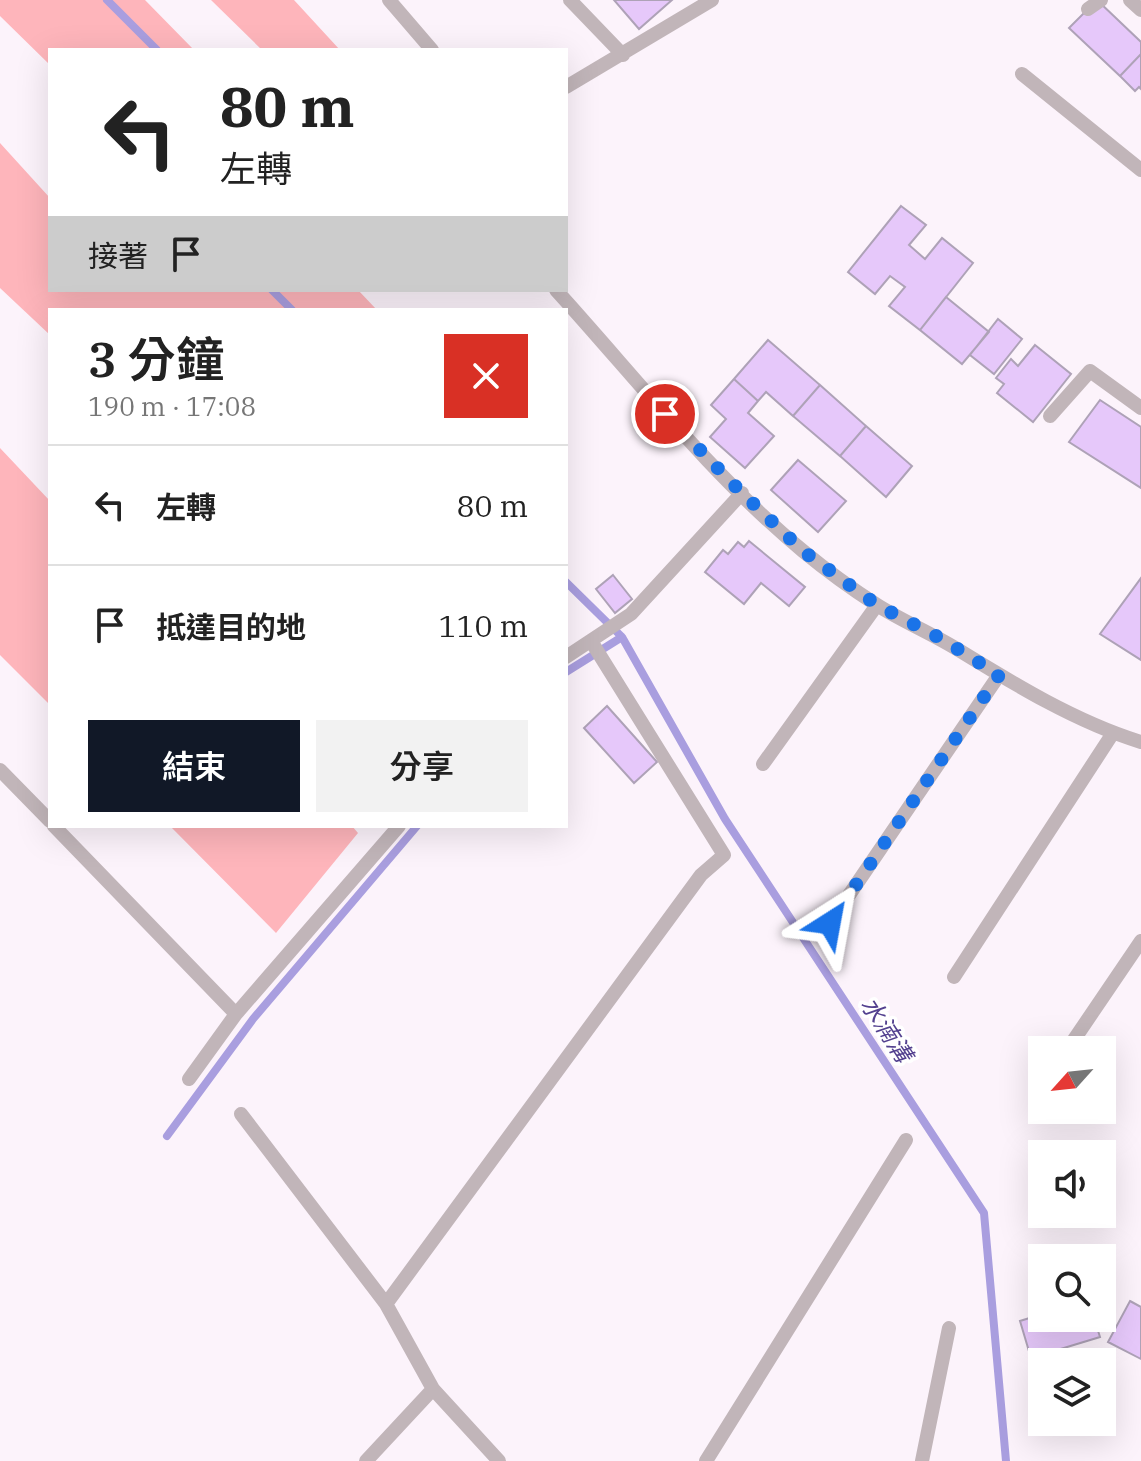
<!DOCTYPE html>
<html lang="zh-TW">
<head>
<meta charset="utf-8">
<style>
  :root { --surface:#fff; --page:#f2f2f2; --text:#222; --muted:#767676; --line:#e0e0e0; --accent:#111827 }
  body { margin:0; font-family:"IBM Plex Serif","Noto Sans TC",serif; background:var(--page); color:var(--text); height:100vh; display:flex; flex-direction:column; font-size:30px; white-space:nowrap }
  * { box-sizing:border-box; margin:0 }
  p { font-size:26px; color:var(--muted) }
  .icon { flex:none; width:44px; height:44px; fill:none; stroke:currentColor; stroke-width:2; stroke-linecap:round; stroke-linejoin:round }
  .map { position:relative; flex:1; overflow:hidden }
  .sheet { position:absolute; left:48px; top:308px; width:520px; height:520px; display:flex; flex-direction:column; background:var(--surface); border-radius:0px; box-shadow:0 8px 32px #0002 }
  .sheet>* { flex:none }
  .guide { position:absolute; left:48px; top:48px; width:520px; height:244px; border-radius:0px; box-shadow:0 8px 32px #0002; background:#fff; color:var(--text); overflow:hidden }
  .needle { width:52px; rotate:243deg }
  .controls { position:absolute; left:1028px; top:1036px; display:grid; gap:16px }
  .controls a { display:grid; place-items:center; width:88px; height:88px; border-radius:0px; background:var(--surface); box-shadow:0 8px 32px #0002; font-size:40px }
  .pin { position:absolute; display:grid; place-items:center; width:68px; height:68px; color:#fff; margin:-34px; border:4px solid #fff; border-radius:50%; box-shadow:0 2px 8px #0007 }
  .me { position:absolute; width:88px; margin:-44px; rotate:34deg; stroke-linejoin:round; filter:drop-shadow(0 0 6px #0008) }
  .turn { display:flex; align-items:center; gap:28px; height:168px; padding:0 40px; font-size:36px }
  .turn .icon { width:104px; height:104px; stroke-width:2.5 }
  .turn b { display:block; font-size:56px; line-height:68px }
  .then { display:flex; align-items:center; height:76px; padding:0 40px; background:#0003; gap:16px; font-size:30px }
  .round { display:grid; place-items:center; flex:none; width:84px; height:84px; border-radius:0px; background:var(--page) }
  .overview { display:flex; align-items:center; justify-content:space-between; height:136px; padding:0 40px }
  h1 { font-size:48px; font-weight:600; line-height:60px }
  .button { display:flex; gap:16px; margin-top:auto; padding:16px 40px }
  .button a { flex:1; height:92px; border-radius:0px; background:var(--accent); color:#fff; font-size:32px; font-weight:600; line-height:92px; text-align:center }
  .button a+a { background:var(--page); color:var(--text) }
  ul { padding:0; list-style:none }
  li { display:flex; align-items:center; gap:24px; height:120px; padding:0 40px; border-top:2px solid var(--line) }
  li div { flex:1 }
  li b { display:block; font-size:30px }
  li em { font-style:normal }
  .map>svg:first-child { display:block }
</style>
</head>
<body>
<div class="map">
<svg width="1141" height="1461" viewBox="0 0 1141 1461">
  <rect width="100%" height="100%" fill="#fcf3fb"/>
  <path fill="#feb5bb" d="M0 0H145L194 50H50V65L0 16Z
    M211 0H294L340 50H262Z
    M0 143 50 198V290H358L377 310H50V335L0 288Z
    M0 448 50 501V705L0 655Z
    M170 826H352L358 833 276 933Z"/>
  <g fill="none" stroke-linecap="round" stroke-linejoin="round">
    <path stroke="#a99edf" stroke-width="8" d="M107 0 157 50
      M272 290 292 310
      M566 582 622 637 725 819 984 1213 1006 1461
      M566 672 622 637
      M167 1136 253 1019 417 826"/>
  </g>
  <path fill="#e6c8fa" stroke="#aea2b7" stroke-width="2" d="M614 0H672L639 29Z
    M1097 0 1141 42V54L1120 76 1069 28Z
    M1141 54V89L1139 87 1135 91 1120 76Z
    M901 206 926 225 909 245 925 259 942 238 973 263 920 330 889 306 905 287 890 276 875 294 848 272Z
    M946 297 989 332 962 364 920 330Z
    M998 319 1022 339 994 374 970 355Z
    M768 340 820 385 793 416 766 392 758 401 734 379Z
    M1035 345 1071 374 1033 422 997 393 1004 384 996 378 1011 359 1018 366Z
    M734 379 758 401 748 413 774 436 745 468 710 437 726 419 711 405Z
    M820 385 866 426 840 456 793 416Z
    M1100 400 1141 427V488L1069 442Z
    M866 426 912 466 886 497 840 456Z
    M798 460 846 501 818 532 771 490Z
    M749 541 805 587 789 606 761 583 744 604 705 572 723 550 728 554 738 542 744 547Z
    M613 575 632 599 615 613 596 589Z
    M1141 578V660L1100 634Z
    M607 706 657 762 634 783 584 728Z
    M1130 1301 1141 1307V1359L1108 1342Z
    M1042 1314V1318H1094L1100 1337 1031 1358 1020 1321Z"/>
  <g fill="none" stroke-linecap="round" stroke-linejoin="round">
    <path stroke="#c1b5b9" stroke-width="14" d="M389 0 432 50
      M570 0 623 55
      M1130 0 1141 10
      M1088 9 1101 0
      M1022 74 1141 170
      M566 87 712 0
      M556 290C636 378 711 475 803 551 826 570 852 589 877 605 902 621 931 633 957 649 1014 684 1076 722 1141 742
      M1050 416 1090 371 1141 408
      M566 657 631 614 742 493
      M763 764 877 605
      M0 770 50 821
      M54 826 236 1014
      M830 923 999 675
      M954 977 1113 733
      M1067 1050 1141 941
      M1036 1078 1042 1075
      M189 1079 236 1014 399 826
      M241 1114 386 1304 433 1389
      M386 1304 701 875 724 855 591 641
      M366 1461 433 1389 499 1461
      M706 1461 906 1140
      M922 1461 949 1328"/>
  </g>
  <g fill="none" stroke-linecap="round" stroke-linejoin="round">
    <path stroke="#1a73e8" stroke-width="14" stroke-dasharray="0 25.2" d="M665 414 742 493 803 551 877 605 940 638 999 675 830 923"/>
  </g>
  <g text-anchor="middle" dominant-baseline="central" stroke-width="7" stroke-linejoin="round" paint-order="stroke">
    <g font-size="24" font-style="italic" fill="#53418f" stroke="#fff">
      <text transform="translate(887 1029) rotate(57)">水湳溝</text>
    </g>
  </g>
</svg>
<div class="controls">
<a><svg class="needle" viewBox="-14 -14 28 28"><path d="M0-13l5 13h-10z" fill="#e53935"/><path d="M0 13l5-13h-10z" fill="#767676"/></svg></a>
<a><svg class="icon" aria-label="sound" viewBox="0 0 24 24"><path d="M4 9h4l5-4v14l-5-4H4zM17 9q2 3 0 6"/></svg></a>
<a><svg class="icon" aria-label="search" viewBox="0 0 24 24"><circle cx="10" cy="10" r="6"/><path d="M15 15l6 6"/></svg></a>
<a><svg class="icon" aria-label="layers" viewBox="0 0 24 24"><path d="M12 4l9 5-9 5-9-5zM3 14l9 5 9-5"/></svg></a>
</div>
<div class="pin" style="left:665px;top:414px;background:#d93025"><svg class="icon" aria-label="arrive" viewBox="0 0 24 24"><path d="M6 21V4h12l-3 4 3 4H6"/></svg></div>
<svg class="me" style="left:830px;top:923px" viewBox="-20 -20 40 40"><path d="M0-17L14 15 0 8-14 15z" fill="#1a73e8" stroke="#fff" stroke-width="4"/></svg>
<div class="guide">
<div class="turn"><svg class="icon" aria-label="left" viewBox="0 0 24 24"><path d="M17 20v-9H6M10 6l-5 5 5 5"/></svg><div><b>80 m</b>左轉</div></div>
<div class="then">接著<svg class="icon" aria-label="arrive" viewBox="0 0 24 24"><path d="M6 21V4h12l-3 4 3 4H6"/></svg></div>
</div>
<section class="sheet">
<div class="overview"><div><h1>3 分鐘</h1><p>190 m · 17:08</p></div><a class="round" style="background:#d93025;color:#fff"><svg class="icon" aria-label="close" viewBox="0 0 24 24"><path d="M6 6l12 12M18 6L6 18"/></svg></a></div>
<ul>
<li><svg class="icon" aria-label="left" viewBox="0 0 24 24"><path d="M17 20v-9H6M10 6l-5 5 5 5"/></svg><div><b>左轉</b></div><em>80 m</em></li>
<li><svg class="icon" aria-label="arrive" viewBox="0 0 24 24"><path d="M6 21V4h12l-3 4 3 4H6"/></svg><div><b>抵達目的地</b></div><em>110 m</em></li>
</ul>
<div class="button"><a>結束</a><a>分享</a></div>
</section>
</div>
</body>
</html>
